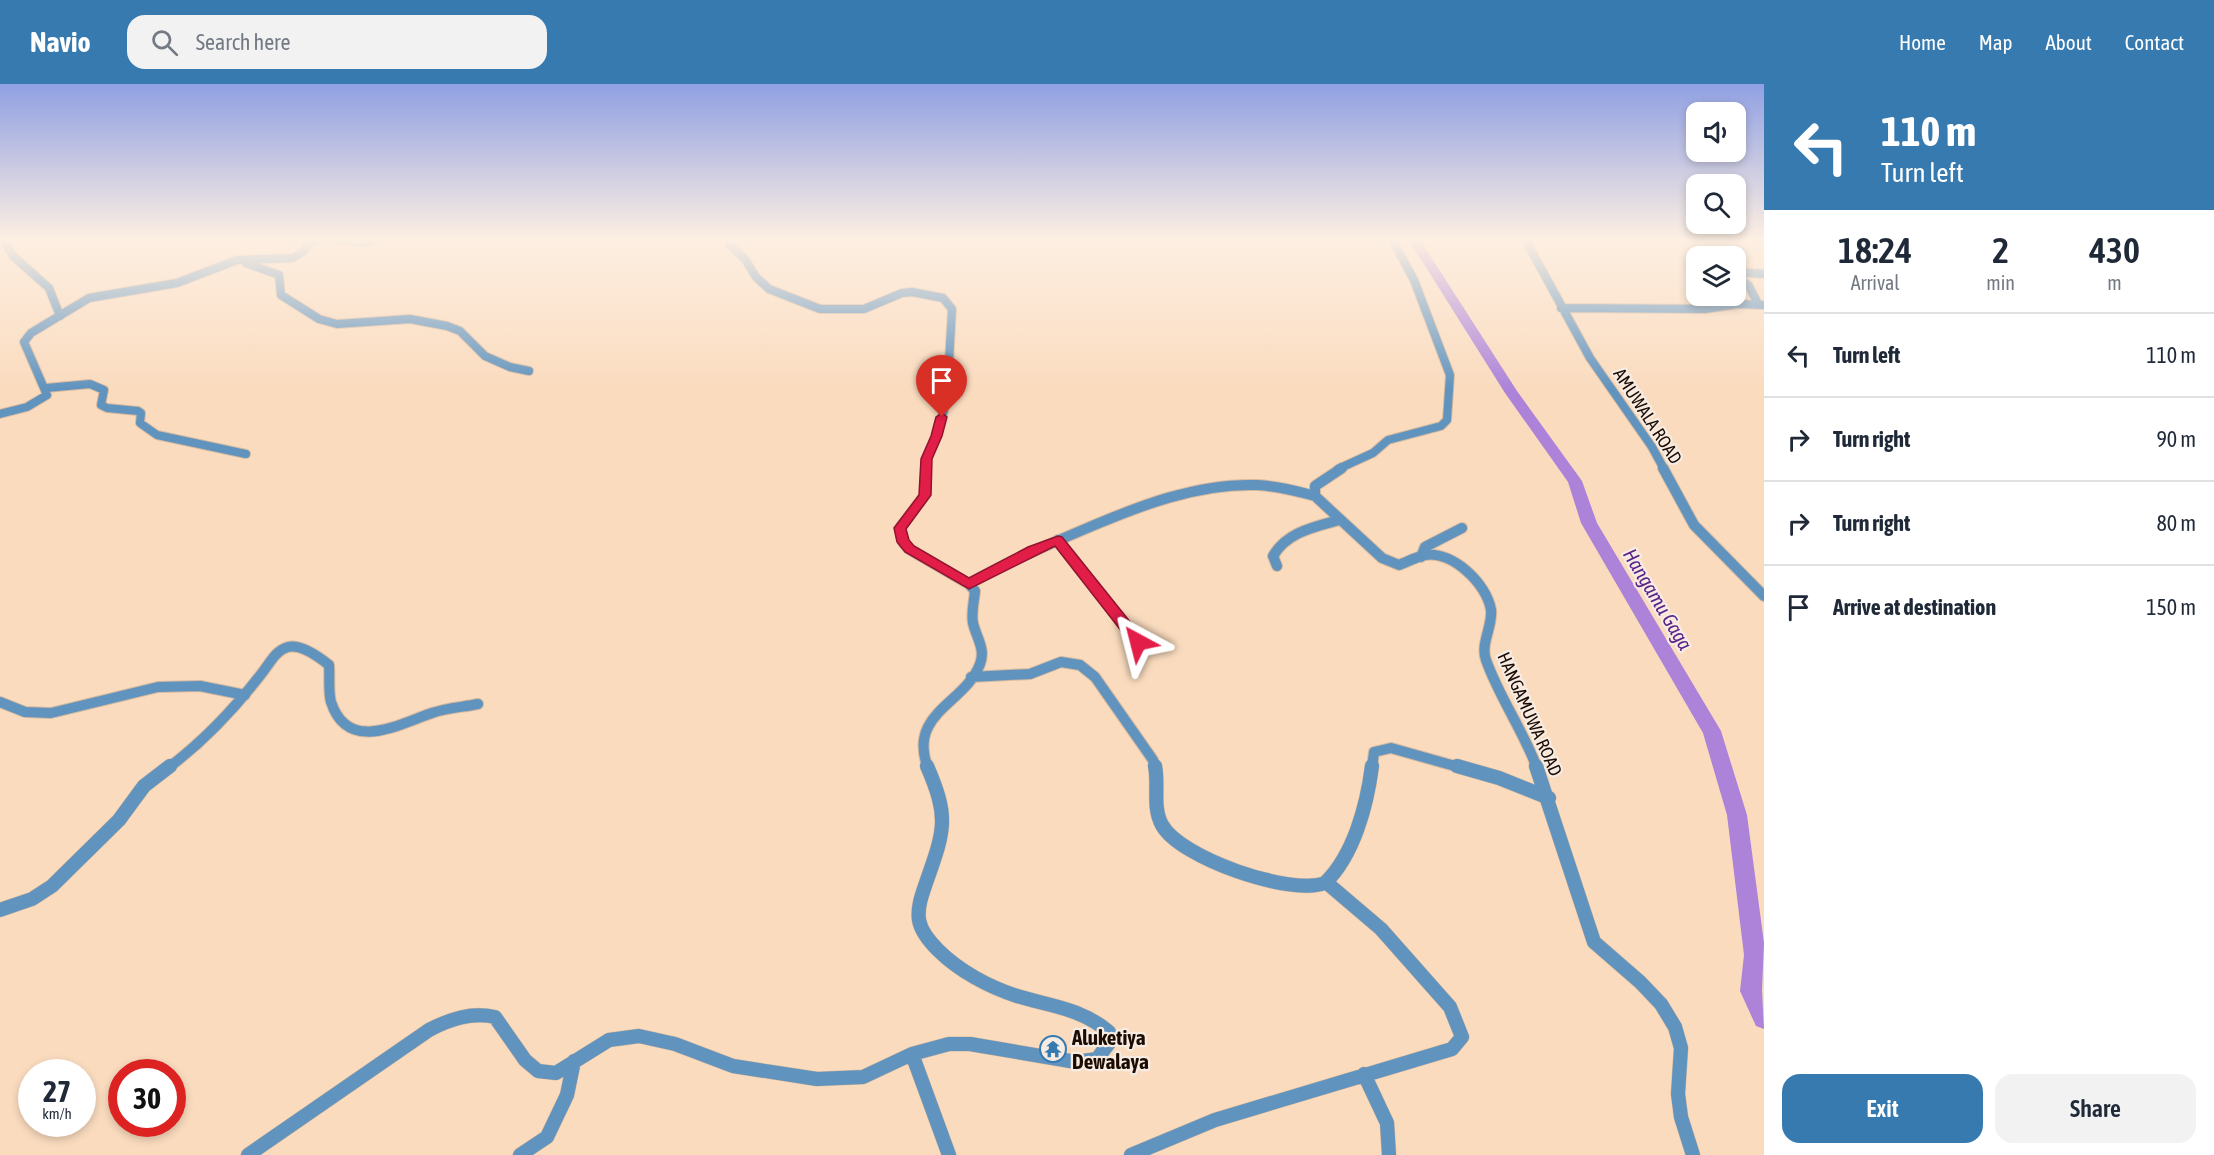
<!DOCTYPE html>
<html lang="en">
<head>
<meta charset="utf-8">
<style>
  :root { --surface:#fff; --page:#f2f2f3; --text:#1f2937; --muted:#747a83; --line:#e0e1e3; --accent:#367ab0 }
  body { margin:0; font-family:"Asap Condensed",sans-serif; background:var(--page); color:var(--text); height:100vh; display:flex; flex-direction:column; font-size:22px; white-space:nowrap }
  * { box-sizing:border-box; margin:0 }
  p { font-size:20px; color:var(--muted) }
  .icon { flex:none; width:33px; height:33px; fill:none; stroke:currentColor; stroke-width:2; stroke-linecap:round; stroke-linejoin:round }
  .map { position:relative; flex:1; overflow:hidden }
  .sheet { display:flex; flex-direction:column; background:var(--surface); width:450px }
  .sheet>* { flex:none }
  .top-card { background:#367ab0; color:#fff; overflow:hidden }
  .fabs { position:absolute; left:1686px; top:18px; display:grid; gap:12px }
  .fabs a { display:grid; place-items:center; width:60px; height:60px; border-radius:12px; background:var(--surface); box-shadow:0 3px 9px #0003; font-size:30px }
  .speed { position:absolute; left:18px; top:975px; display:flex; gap:12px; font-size:30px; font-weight:700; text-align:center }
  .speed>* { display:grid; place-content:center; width:78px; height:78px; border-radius:50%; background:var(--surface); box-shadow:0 3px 9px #0003; line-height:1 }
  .speed small { font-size:15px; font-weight:400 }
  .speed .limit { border:9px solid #d22; background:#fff; color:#111 }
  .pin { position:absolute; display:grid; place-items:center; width:51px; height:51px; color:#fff; margin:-62px -26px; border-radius:50% 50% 50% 0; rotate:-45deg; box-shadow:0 0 6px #0007 }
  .pin .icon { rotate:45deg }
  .me { position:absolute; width:66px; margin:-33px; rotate:322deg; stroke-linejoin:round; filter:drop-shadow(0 0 4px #0008) }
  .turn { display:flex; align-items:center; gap:21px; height:126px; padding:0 18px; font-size:27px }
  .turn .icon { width:78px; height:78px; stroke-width:2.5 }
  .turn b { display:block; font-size:42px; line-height:51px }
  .eta { display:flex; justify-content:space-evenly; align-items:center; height:102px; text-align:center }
  .eta b { font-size:36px; font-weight:600; line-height:42px }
  .cta { display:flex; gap:12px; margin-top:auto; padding:12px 18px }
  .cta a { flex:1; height:69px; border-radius:18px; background:var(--accent); color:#fff; font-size:24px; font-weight:600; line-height:69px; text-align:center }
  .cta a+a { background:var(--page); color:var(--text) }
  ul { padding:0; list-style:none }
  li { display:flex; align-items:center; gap:18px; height:84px; padding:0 18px; border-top:2px solid var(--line) }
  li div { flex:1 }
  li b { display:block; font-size:22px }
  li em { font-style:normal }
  header { display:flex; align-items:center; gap:36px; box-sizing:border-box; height:84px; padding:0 30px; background:var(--accent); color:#fff }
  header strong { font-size:28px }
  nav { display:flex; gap:33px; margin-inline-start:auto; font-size:21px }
  .search { width:420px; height:54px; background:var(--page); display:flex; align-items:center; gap:15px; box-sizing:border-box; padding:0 21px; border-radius:18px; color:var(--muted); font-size:22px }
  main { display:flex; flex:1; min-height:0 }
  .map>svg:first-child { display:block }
</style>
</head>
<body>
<header>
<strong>Navio</strong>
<div class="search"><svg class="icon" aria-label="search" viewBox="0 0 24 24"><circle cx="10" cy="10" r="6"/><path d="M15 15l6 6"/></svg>Search here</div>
<nav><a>Home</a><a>Map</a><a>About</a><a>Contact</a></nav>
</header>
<main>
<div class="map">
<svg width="1764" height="1071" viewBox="0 0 1764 1071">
  <rect width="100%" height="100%" fill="#fadbbe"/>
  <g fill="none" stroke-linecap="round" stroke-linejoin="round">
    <path fill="#ac83d9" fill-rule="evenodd" d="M1413 155H1425L1422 159 1517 307 1582 397 1597 439 1721 647 1747 731 1764 859 1762 906 1764 945 1756 942 1740 907 1744 871 1727 731 1703 649 1581 439 1568 398 1505 309 1410 158Z"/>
    <defs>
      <path id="minor-far2" d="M3 155 13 172 49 204 60 232
        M331 155 365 159 375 155
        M730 155 729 160 745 175 756 193 769 205 820 225H864L902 209 912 208 943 214 952 225 947 314 937 352 926 375V385
        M1525 155 1590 274 1652 363 1664 385
        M246 179 279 191 281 211 319 235 337 240 410 235 447 242 460 247 485 272 510 283 529 287
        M1736 188 1764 190
        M1736 192 1749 202 1758 220
        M1561 224 1705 225 1738 220 1764 221
        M46 304 90 300 104 306 101 321 107 324 138 327 141 329 140 339 157 351 246 370
        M0 330 27 323 47 311 24 258 31 249 89 214 177 199 237 176 293 174 304 167 310 159 320 155
        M1338 385 1373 369 1388 356 1441 342 1447 336 1450 291 1414 196 1392 155"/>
      <path id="minor-far1" d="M926 384 925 411 900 444 903 458 909 465 969 500 975 507C974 518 971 529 973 539 976 553 986 565 980 580 965 620 907 629 928 684
        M1342 384 1315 402V412L1382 474 1399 481C1407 478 1416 473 1425 471 1453 467 1487 500 1491 526 1493 542 1480 560 1486 576 1499 613 1523 646 1537 684
        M1663 384 1694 441 1764 512
        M1058 456 1138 558
        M1421 473 1425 463 1462 444
        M1277 482 1273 472C1287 448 1314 443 1339 436
        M969 500C1007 478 1045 462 1085 445 1139 422 1197 399 1257 401 1277 402 1296 407 1315 412
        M971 593 1030 590 1061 578 1080 581 1095 593 1153 676 1155 684
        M0 618 25 628 51 629 158 603 200 602 245 611
        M168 684C204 657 235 624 262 589 270 579 276 566 288 563 301 560 319 573 329 581 330 592 328 608 331 618 348 670 399 640 432 629 446 624 463 623 478 620
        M1372 684 1374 668 1391 664 1462 684"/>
      <path id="minor" d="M1155 682C1159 701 1152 723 1162 741 1180 774 1290 812 1325 799 1354 771 1367 721 1372 682
        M1457 682 1499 694 1549 714
        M1536 682 1594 858 1640 898 1661 920 1675 943 1681 964 1678 1010 1681 1033 1693 1071
        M0 826 32 815 52 802 119 736 144 702 170 682
        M912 970 949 1071
        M1364 990 1387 1039 1389 1071
        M248 1071 429 946C450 935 471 928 495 933L525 976 538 987 556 989 609 956 639 952 675 960 733 982 817 995 863 993 912 970 949 960H970L1076 978 1097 975 1109 959V948C1081 924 1050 922 1017 912 989 903 959 887 938 866 930 858 921 848 919 836 917 822 923 808 927 796 945 745 949 733 927 682
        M520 1071 547 1053 567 1011 574 977
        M1131 1071 1215 1036 1452 965 1462 953 1450 923 1381 845 1327 799"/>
    </defs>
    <use href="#minor-far2" stroke="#d6baa0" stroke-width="10"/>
    <use href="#minor-far1" stroke="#d6baa0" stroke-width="12"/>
    <use href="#minor" stroke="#d6baa0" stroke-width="15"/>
    <use href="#minor-far2" stroke="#6093be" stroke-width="8"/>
    <use href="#minor-far1" stroke="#6093be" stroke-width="10"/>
    <use href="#minor" stroke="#6093be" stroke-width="14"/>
  </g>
  <linearGradient id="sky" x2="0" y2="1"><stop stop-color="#90a0e2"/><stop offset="0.51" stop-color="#fdefe2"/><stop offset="1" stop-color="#fdefe2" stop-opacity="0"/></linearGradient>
  <rect width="1764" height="305" fill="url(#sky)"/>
  <path fill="#e11d48" stroke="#92132f" stroke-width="1.5" d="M942 329 947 333 942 352 932 375 931 411 906 445 909 456 914 462 969 494 1028 463 1058 452 1062 453 1143 554 1145 558 1143 562H1133L1055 462 969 505 905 468 897 458 894 444 919 411 921 375 931 352 936 333Z"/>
  <defs>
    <symbol id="temple-ring" viewBox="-11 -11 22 22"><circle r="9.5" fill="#f7ece3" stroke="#367ab0" stroke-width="1.5"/><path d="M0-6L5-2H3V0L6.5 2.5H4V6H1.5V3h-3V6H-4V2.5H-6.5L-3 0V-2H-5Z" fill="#367ab0"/></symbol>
  </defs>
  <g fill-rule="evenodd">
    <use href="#temple-ring" x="1038" y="950" width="30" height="30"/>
  </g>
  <g text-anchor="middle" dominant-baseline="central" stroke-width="4.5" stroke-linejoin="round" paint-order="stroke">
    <g font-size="18" fill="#1c0b00" stroke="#f7ece3">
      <text transform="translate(1648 332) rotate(57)">AMUWALA ROAD</text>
      <text transform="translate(1530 630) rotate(66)">HANGAMUWA ROAD</text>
    </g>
    <g font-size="20" font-style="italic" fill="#5b2388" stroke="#f7ece3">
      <text transform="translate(1658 515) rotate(59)">Hangamu Gaga</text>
    </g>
    <g font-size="21" font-weight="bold" fill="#1c0b00" stroke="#f7ece3" text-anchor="start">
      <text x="1072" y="953">Aluketiya<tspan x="1072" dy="24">Dewalaya</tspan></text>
    </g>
  </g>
</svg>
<div class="fabs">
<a><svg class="icon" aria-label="sound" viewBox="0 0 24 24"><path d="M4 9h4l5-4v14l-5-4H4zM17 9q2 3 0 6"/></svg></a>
<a><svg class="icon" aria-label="search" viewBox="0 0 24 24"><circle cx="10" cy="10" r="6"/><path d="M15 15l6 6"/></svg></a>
<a><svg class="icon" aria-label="layers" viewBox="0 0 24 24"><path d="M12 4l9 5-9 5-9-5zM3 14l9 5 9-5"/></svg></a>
</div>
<div class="speed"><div>27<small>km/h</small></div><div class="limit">30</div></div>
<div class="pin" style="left:942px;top:333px;background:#d93025"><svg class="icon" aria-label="arrive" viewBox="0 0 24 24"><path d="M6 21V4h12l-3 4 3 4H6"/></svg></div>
<svg class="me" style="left:1138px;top:558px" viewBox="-20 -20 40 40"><path d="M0-17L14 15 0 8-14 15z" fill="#e11d48" stroke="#fff" stroke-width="4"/></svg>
</div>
<section class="sheet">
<div class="top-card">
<div class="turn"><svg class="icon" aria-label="left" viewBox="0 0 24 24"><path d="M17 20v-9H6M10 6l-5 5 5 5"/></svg><div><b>110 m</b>Turn left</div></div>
</div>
<div class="eta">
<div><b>18:24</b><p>Arrival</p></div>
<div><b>2</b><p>min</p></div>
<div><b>430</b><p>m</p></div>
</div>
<ul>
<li><svg class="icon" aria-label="left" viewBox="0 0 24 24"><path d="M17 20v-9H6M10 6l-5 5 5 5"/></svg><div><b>Turn left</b></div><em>110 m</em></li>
<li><svg class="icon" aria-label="right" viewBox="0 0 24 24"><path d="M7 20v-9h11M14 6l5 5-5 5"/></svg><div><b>Turn right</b></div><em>90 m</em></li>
<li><svg class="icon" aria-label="right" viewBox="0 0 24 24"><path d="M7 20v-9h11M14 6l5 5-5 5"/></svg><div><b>Turn right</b></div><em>80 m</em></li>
<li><svg class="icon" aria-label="arrive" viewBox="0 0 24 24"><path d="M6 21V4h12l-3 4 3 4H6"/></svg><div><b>Arrive at destination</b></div><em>150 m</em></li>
</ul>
<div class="cta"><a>Exit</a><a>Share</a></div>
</section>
</main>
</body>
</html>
